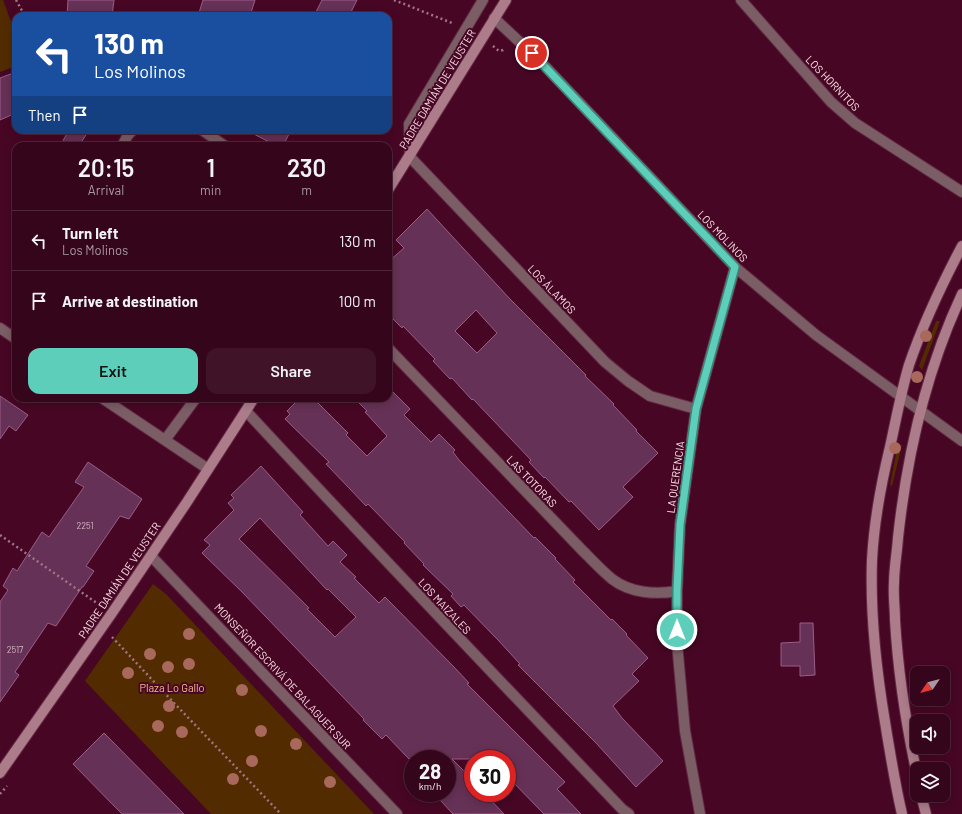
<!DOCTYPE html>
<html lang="en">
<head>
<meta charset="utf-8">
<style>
  :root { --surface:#35051b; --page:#401328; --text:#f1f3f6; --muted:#aa99a3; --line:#4f263a; --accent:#5dceb9 }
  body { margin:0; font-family:Barlow,sans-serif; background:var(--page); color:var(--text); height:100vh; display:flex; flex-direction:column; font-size:15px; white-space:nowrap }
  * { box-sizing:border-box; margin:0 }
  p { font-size:13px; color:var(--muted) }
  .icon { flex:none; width:22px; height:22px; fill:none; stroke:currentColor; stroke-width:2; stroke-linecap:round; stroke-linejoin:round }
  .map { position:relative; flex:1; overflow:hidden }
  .side { position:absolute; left:12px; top:142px; width:380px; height:260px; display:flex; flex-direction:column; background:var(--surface); border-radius:12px; box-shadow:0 2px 10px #0003,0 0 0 1px var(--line) }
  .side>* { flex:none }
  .top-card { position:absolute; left:12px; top:12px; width:380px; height:122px; border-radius:12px; box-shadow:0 2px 10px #0003,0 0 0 1px var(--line); background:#1a4fa0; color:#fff; overflow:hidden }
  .needle { width:26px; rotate:235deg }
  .fabs { position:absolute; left:910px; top:666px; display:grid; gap:8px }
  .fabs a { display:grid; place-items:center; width:40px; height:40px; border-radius:8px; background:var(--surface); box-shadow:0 2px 10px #0003,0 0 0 1px var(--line); font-size:20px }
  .speed { position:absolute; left:404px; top:750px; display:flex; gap:8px; font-size:20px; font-weight:700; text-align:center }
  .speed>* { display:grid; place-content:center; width:52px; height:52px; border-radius:50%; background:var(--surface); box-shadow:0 2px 10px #0003,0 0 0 1px var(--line); line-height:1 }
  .speed small { font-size:10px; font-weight:400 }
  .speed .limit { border:6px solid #d22; background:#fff; color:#111 }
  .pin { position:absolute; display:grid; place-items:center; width:34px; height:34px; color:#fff; margin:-17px; border:2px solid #fff; border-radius:50%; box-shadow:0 1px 4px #0007 }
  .me { position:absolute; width:44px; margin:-22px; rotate:0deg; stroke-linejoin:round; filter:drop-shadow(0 0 3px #0008) }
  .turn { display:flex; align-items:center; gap:14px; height:84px; padding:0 16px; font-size:18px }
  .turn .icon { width:52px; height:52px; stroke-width:2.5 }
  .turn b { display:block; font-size:28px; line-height:34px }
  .then { display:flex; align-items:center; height:38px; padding:0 16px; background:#0003; gap:8px; font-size:15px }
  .eta { display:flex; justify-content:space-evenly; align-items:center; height:68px; text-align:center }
  .eta b { font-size:24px; font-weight:600; line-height:28px }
  .cta { display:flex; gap:8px; margin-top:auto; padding:8px 16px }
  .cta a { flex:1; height:46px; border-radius:12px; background:var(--accent); color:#111; font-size:16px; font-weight:600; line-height:46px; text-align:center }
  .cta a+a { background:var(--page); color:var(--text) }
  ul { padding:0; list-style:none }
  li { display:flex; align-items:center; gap:12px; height:60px; padding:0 16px; border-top:1px solid var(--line) }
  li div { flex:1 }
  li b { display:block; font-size:15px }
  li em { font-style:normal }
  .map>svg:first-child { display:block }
</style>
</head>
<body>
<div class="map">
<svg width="962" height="814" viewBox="0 0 962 814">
  <rect width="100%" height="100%" fill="#470724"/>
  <path fill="#532b01" d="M0 0H3L16 35V66L0 72Z
    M936 321H940L922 370 919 366Z
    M898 444 902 445 892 486 890 485Z
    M153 584 166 594 374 814H211L85 681Z"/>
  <path fill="#663156" stroke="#9a5d87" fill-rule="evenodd" d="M68 0H114L112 16H67Z
    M203 0H255L250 16H198Z
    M322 0H357L349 16H314Z
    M16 72V113L0 120V78Z
    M69 130H89L79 146H60Z
    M246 130H291L283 146H277Z
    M427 209 510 299 586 375 585 376 614 404 613 405 637 430 636 431 658 453 623 487 633 497 599 530 571 501 569 502 545 477 544 478 529 462 531 460 473 399 472 400 452 378 450 379 433 361 435 359 403 326 402 328 388 314V262L404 248 396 240ZM476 310 497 333 477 353 455 331Z
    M390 389 410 409 404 415 431 442 439 434 455 450 453 452 459 460 534 538 535 537 556 558 555 559 575 580 573 582 611 620 612 619 627 634 626 635 648 658 632 674 639 681 613 706 622 718 663 761 636 787 597 744 518 665 520 664 498 640 464 605 461 607 451 596 453 594 423 565 424 564 404 543 405 542 368 504 366 506 350 489 326 464 329 462 285 419 290 414 287 411 300 398H313L348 433 346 435 367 456 387 436 365 412 367 411 354 398H388V390Z
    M0 396 28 415 16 431 9 426 0 439Z
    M88 462 142 499 129 519 120 516 86 566 94 571 83 587H82L56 626 48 623 15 672 19 675 0 702V602L8 590 3 586 13 568 17 571 42 532 49 537 84 487 75 482Z
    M261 466 303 512 300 515 328 546 333 541 347 555 340 562 356 577 354 578 379 603 385 597 454 667 469 683 467 684 565 782 557 789 581 814H544L507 776V759H452L473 780V793H484L504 814H453L440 800 447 793V759H409L386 735 382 739 363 720 364 719 242 592 202 553 210 545 204 540 234 510 228 503 234 498 231 495ZM260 518 327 590 328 589 356 617 335 637 307 609 309 608 239 539Z
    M800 623H813L815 675 800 676V666H781V643L800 642Z
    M104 733 184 814H122L73 764Z"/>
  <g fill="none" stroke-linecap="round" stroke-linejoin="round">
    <defs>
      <path id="lane" d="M202 130 225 146
        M122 146 128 135 133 130
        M410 157 409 124 483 0
        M0 328 16 339
        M102 398 208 469
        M165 440 196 398"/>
      <path id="street" d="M741 0 831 102 855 123 962 192
        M494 18 541 62 735 267 816 335 962 441
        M410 157 605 362 628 381 650 396 696 409
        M388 348 581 549C591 559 601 570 612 579 630 593 656 595 677 591
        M246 411C370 545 496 677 622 809L629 814
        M151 556 397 814
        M700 814 685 731 677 643V591L680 525 696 409 735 267"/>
      <path id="secondary" d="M388 190 506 0
        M0 773 112 613 187 502 254 398
        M917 775C906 724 898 672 895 620 895 608 893 595 894 583 894 568 897 553 898 538 907 454 926 371 962 294
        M921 795 926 814
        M902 814C895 784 890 753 885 722 876 668 870 615 872 560 874 522 881 484 890 447 896 420 901 392 909 365 923 324 942 284 962 246"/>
    </defs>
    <use href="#lane" stroke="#642a43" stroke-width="12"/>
    <use href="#street" stroke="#642a43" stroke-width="12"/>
    <use href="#secondary" stroke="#642a43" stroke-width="12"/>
    <path stroke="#a17586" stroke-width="2.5" stroke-dasharray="2 3" stroke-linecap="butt" d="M16 0 25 16
      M394 0 452 23
      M493 46 499 51 503 50 505 48
      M0 535 101 606
      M112 637 174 703 281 814
      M0 794 7 786"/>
    <use href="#lane" stroke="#7b5d66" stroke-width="10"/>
    <use href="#street" stroke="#7b5d66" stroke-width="10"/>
    <use href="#secondary" stroke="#ac7c8a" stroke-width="10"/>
  </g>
  <g fill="#a8695c">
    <circle cx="926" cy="336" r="6"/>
    <circle cx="917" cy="377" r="6"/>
    <circle cx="895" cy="448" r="6"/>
    <circle cx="189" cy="634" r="6"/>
    <circle cx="150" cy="654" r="6"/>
    <circle cx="189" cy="664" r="6"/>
    <circle cx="168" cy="667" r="6"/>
    <circle cx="128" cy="673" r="6"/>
    <circle cx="242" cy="690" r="6"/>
    <circle cx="169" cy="706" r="6"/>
    <circle cx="158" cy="726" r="6"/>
    <circle cx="261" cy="731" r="6"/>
    <circle cx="182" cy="732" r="6"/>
    <circle cx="296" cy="744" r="6"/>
    <circle cx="252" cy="761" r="6"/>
    <circle cx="233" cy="779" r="6"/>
    <circle cx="330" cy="782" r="6"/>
  </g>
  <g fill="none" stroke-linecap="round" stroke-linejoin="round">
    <defs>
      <path id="route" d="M532 53 735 267 696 409 680 525 677 591V630"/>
    </defs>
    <use href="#route" stroke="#3c8678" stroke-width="10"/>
    <use href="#route" stroke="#5dceb9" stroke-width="7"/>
  </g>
  <g text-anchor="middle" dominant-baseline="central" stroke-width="4" stroke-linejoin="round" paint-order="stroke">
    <g font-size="9" fill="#d5b5c3">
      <text x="85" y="525">2251</text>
      <text x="15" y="649">2517</text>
    </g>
    <g font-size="11" fill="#fae1e7" stroke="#470724">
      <text transform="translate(833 83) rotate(46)">LOS HORNITOS</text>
      <text transform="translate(437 89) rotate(-59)">PADRE DAMIÁN DE VEUSTER</text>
      <text transform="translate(723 236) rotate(46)">LOS MOLINOS</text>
      <text transform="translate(552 289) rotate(46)">LOS ÁLAMOS</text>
      <text transform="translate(675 477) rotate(-82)">LA QUERENCIA</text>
      <text transform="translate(532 481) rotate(46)">LAS TOTORAS</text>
      <text transform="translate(119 580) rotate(-56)">PADRE DAMIÁN DE VEUSTER</text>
      <text transform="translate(445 606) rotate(47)">LOS MAIZALES</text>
      <text transform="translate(283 676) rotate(47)">MONSEÑOR ESCRIVÁ DE BALAGUER SUR</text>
    </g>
    <g font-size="11" fill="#f8ba89" stroke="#470724">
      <text x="172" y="687">Plaza Lo Gallo</text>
    </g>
  </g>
</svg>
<div class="fabs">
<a><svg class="needle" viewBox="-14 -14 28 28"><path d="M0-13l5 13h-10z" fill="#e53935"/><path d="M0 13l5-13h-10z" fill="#aa99a3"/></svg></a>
<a><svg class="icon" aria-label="sound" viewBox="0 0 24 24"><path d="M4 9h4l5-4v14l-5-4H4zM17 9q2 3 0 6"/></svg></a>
<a><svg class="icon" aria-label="layers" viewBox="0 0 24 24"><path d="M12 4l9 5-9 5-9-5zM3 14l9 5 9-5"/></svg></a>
</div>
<div class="speed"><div>28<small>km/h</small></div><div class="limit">30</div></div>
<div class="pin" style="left:532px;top:53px;background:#d93025"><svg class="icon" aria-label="arrive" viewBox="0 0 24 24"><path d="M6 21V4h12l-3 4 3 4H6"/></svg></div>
<svg class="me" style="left:677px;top:630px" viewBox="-20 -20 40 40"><circle r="17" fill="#5dceb9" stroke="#fff" stroke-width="3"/><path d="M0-11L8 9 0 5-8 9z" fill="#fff"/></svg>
<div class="top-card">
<div class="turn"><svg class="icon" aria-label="left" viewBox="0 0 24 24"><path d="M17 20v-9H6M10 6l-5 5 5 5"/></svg><div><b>130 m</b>Los Molinos</div></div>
<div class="then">Then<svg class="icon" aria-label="arrive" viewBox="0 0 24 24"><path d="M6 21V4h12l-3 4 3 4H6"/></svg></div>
</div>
<section class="side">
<div class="eta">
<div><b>20:15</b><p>Arrival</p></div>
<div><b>1</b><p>min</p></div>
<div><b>230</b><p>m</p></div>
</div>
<ul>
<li><svg class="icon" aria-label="left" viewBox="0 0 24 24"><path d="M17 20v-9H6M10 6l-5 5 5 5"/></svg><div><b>Turn left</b><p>Los Molinos</p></div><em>130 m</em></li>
<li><svg class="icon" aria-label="arrive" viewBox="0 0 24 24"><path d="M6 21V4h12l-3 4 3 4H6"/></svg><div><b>Arrive at destination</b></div><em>100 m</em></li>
</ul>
<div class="cta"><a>Exit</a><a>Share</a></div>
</section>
</div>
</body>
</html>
